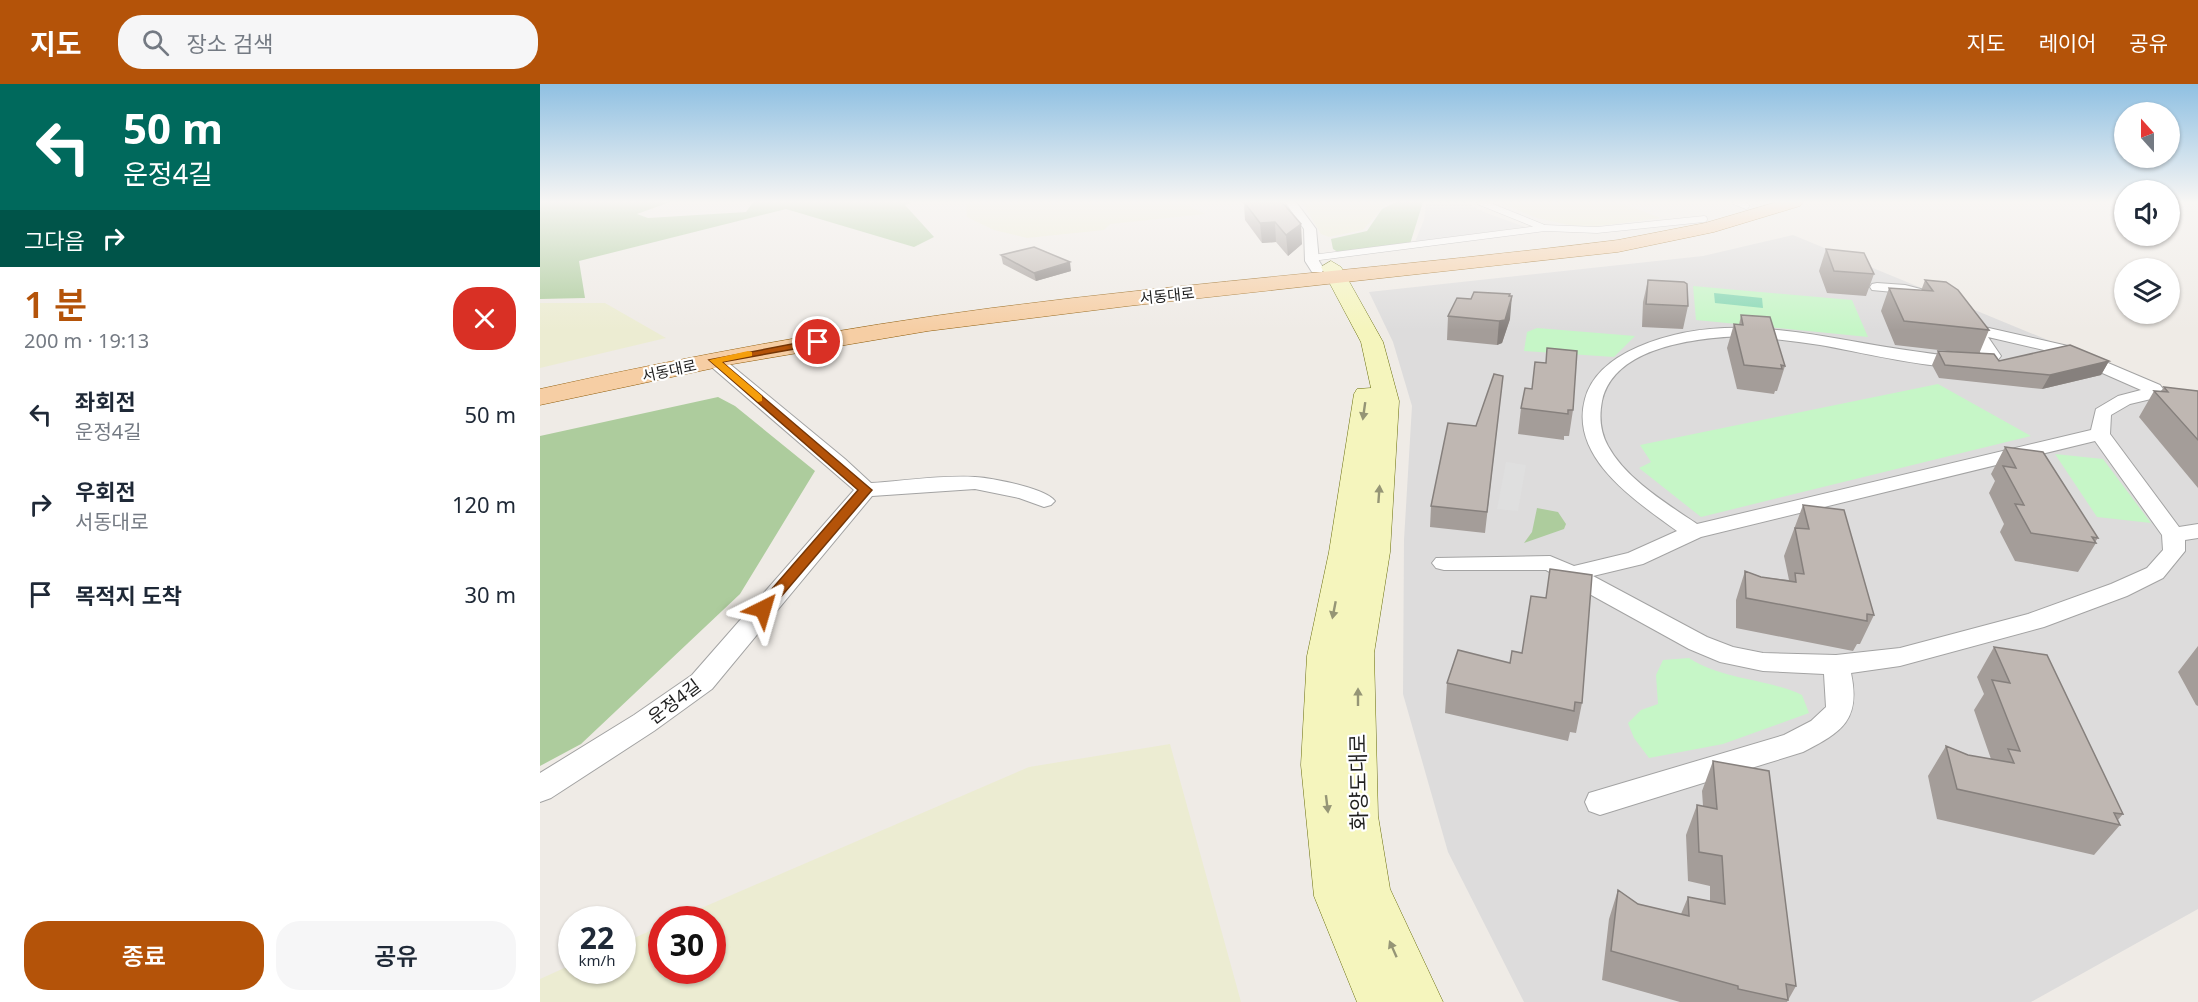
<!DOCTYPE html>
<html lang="ko">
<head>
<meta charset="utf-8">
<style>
  :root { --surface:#fff; --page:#f6f6f7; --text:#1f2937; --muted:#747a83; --accent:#b45309 }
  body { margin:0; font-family:"Noto Sans","Noto Sans KR",sans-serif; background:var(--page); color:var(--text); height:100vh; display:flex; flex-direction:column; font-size:22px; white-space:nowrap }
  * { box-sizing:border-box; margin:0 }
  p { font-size:20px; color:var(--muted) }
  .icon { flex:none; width:33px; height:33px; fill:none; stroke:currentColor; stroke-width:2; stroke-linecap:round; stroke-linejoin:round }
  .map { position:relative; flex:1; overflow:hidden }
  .side { display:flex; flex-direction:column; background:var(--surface); width:540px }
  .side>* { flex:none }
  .banner { background:#00695c; color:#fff; overflow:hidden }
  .needle { width:39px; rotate:339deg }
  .buttons { position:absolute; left:1574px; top:18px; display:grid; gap:12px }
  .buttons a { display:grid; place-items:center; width:66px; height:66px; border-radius:50%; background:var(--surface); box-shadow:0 2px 4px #0004; font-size:30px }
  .speed { position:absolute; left:18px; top:822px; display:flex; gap:12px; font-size:30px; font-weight:700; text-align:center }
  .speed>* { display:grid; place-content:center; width:78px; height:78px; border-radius:50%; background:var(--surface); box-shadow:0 2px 4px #0004; line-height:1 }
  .speed small { font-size:15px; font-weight:400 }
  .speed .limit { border:9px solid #d22; background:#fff; color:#111 }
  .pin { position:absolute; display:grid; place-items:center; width:51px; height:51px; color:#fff; margin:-26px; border:3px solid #fff; border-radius:50%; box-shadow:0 2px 6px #0007 }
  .me { position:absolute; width:66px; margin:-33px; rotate:40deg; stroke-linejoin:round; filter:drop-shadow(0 0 4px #0008) }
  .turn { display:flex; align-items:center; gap:21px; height:126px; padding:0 24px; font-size:27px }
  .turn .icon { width:78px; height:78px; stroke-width:2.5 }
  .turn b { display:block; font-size:42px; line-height:51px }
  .then { display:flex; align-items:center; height:57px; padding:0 24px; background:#0003; gap:12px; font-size:22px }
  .round { display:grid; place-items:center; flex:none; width:63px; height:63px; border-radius:24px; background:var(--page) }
  .head { display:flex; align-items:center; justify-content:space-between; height:102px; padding:0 24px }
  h1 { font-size:36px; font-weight:600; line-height:45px; color:var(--accent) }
  .primary-button { display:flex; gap:12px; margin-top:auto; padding:12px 24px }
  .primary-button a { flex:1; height:69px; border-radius:24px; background:var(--accent); color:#fff; font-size:24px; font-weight:600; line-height:69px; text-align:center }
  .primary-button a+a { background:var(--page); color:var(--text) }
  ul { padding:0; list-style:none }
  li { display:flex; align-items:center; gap:18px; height:90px; padding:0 24px }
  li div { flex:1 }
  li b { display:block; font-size:22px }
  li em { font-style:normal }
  header { display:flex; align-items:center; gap:36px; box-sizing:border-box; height:84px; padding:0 30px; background:var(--accent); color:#fff }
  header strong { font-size:28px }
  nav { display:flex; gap:33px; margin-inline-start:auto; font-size:21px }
  .search { width:420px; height:54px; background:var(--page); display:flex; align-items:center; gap:15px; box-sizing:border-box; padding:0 21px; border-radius:24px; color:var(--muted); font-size:22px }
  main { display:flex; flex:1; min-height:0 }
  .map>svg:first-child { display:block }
</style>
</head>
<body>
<header>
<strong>지도</strong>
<div class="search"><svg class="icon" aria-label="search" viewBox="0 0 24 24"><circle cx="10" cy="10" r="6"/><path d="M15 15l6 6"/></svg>장소 검색</div>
<nav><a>지도</a><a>레이어</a><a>공유</a></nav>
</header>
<main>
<section class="side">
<div class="banner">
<div class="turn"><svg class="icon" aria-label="left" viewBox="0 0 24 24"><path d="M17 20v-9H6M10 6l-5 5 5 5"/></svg><div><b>50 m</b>운정4길</div></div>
<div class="then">그다음<svg class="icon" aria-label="right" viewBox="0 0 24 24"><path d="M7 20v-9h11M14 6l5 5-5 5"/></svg></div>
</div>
<div class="head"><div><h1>1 분</h1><p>200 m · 19:13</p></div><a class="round" style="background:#d93025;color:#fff"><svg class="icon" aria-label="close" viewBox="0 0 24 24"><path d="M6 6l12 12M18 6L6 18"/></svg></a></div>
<ul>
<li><svg class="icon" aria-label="left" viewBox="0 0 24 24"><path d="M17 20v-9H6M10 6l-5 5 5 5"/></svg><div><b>좌회전</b><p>운정4길</p></div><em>50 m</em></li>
<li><svg class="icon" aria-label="right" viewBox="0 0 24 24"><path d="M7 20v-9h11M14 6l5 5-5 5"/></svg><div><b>우회전</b><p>서동대로</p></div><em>120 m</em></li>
<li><svg class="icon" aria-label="arrive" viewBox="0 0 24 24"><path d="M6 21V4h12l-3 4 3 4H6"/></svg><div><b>목적지 도착</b></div><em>30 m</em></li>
</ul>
<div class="primary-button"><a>종료</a><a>공유</a></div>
</section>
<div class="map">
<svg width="1658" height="918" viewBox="0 0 1658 918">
  <rect width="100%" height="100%" fill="#efebe6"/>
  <path fill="#dddcdc" d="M1253 151 1658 318V825L1491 918H984L908 768 863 610 864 456 872 322 853 258 829 208 1163 172Z"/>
  <path fill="#ececd2" d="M426 118H641L665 130 570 140 564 146 487 154 454 146 427 133Z
    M762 118H848L823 146 789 153 781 150Z
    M957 118H1077L1121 134 1052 143 1029 141 997 134Z
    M0 219H65L126 254 0 284Z
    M630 660 701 918H0V895L31 881 32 886H82L83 859 121 842 122 886H172V836L136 835 489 683Z"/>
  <path fill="#adcc9d" d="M0 118H130L97 130 108 134 206 128 213 118H373L365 121 394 153 374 163 246 125 39 177 45 214 0 215Z
    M856 118H883L870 160 801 170 793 165 791 155 827 147 842 125Z
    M178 313 195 322 275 387 200 510 41 660 0 682V352Z
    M997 424 1018 428 1026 440 1024 445 984 459 992 448Z"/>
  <path fill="#c6f6c7" d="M1153 202 1312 216 1328 253 1156 236Z
    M997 244 1095 252 1074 273 984 267 987 248Z
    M1398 300 1491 352 1161 433 1099 384 1111 378 1100 361Z
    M1515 370 1563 375 1611 439 1557 433Z
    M1149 574C1183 596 1225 594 1262 611L1269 629 1183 660 1109 674 1094 654 1088 639 1101 626 1118 620 1116 591 1123 576Z"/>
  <path fill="#89d9b5" d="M1174 209 1222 214 1223 224 1175 219Z"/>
  <path fill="#dfdfdf" d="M886 118H926L944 128 985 143 875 158 884 136Z
    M966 378 986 381 978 427 957 425Z"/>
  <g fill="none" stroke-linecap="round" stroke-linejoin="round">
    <defs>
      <path id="lane" d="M940 118 1002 143
        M1196 118 1206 122
        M772 174 1005 144 1057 146 1164 135"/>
      <path id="street" d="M745 118H756L776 145 779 177 784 185 782 188H772L765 177 764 145Z
        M1337 199 1365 201 1400 210 1402 213 1395 217 1364 209 1332 206 1330 203 1332 200Z
        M1427 229 1432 231 1440 242 1528 262 1620 301 1623 305 1611 315 1590 320 1571 331 1570 350 1639 443 1658 440V454L1645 456V467L1623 494 1587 512 1504 543 1360 582 1311 589C1321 636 1302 648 1263 668L1060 731 1049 727 1045 718 1049 709 1244 651 1271 637 1286 623 1284 590 1223 587 1180 578 1149 565 1006 486H904L896 484 892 479 896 474 1010 472 1034 482 1088 469 1137 447C1096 417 1029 374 1045 315 1052 289 1075 273 1098 263 1190 223 1285 256 1380 268 1400 271 1422 274 1443 273L1419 234ZM1202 252C1228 254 1254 257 1280 261 1326 269 1411 291 1454 281L1461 272 1448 253 1517 269 1601 306 1578 312 1556 325 1551 346 1157 440C1126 419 1086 395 1068 362 1060 347 1059 333 1062 317 1074 262 1157 254 1202 252ZM1555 357 1622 451 1623 466 1607 484 1571 500 1488 530 1360 564 1296 571 1223 569 1193 563 1167 553 1053 492 1103 480 1161 453Z
        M174 271 180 272 305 375 331 399C365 397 401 391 435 393 452 394 505 404 515 417L511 421 504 423 479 414 435 405 332 412 172 605 114 647 11 714 0 718V689L94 631 152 591 314 406 168 280 166 276Z"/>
      <path id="secondary" d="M791 177 801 183 843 258 859 317 850 468 834 569 838 732 850 805 903 918H817L774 812 761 681 767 572 789 468 814 310 817 305 831 304 821 258 781 183Z"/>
      <path id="primary" d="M1237 118H1263L1260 122 1174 148 1078 168 588 222 388 247 193 280 0 321V305C150 272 300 244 452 224 660 197 870 182 1078 156L1165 139Z"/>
    </defs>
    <use href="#lane" stroke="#a3a3a3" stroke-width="7"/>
    <use href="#street" stroke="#a3a3a3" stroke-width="2"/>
    <use href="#secondary" stroke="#6a6f0c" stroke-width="1"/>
    <use href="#primary" stroke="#905c0a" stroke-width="1"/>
    <use href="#lane" stroke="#fff" stroke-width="6"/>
    <use href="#street" fill="#fff" fill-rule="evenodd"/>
    <use href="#secondary" fill="#f5f5bd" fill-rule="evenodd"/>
    <use href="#primary" fill="#f6cea4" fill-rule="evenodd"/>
  </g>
  <path fill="#a49d99" d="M702 118H742L762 160 748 172 736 158 722 159 705 136 704 120Z
    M1286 165 1334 190 1326 212 1287 209 1279 187Z
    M461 171 531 187 496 197 463 180Z
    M1108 196 1148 222 1143 245 1102 243 1103 218Z
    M1385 196 1449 246 1439 270 1459 277H1569L1561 291 1502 305 1399 294 1392 281 1398 267 1425 269 1355 261 1341 227 1349 204 1381 207Z
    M970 210V235L962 259 957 261 907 256 908 232 931 215Z
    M1201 231 1245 282 1237 307H1235L1234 310 1197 305 1187 264 1194 240 1199 241Z
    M963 292 945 449 890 443 891 422Z
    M1624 303 1658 307V404L1599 333 1614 307 1621 308Z
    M992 305 1033 326 1029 352H1024V356L978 350 981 324Z
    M1465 363 1558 454 1555 458 1556 459 1538 488 1475 477 1460 448 1464 440 1449 409 1455 397 1451 390Z
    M1263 421 1334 531 1320 560H1317L1313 567 1196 544V516L1205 487 1221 493 1249 496 1244 472Z
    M1658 562V622L1656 621 1638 588Z
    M1454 563 1583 730 1578 736 1580 741 1554 771 1397 735 1388 692 1406 662 1428 671 1451 675 1434 626 1444 610 1437 593Z
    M982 569 1042 619 1036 649 1030 648 1028 657 905 629 907 599 970 579Z
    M1173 677 1256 902 1247 918H1140L1062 896 1069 835 1078 806 1098 820 1141 830 1148 813 1170 817V802L1148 797 1146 751 1157 721 1163 722 1162 707Z"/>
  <path fill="#86807d" d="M735 138 736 158 722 159 720 139Z
    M761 140 762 160 748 172 746 151Z
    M530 178 531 187 496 197 494 189Z
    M970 210 969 223 972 212 970 235 962 259 957 261 959 237Z
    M1569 277 1561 291 1502 305 1510 291Z"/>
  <path fill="#bfb7b2" stroke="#86807d" stroke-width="1.5" d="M704 118H742L761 140 746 151 735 138 720 139Z
    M494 163 530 178 494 189 461 171Z
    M1286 165 1324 169 1334 190 1294 187Z
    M1108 196 1144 198 1147 200 1148 222 1106 220Z
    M1385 196 1406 198 1418 206 1449 246 1364 237 1349 204 1393 207Z
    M934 208 970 210 969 212H972L965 236 959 237 908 232 917 214 931 215Z
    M1201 231 1230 233 1245 282 1241 281 1242 285 1204 281 1194 240 1203 241Z
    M1530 261 1569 277 1510 291 1405 281 1398 267 1454 270 1459 277Z
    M1007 264 1037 267 1033 326H1028V330L981 324 985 304 992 305 995 278 1006 279Z
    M954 290 963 292 947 428 891 422 908 339 936 342Z
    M1624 303 1658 307V356L1614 307 1628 308Z
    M1465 363 1503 368 1558 454 1552 453 1556 459 1491 449 1475 420 1484 421 1463 382 1476 384Z
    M1263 421 1304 426 1334 531 1327 530V537L1206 514 1205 487 1221 493 1256 498 1255 489 1264 490 1255 444 1269 445Z
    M1010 485 1052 491 1042 619 1035 618 1034 627 907 599 918 566 970 579 972 567 982 569 991 512 1006 514Z
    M1454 563 1507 571 1583 730 1574 729 1580 741 1417 705 1406 662 1428 671 1474 679 1468 665 1480 667 1452 596 1470 599Z
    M1173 677 1229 687 1256 902 1246 900 1248 916 1198 905V902L1071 867 1078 806 1098 820 1149 832 1148 813 1185 820 1182 772 1159 768 1157 721 1177 725Z"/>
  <defs><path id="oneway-solid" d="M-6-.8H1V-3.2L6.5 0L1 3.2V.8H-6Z" transform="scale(1.5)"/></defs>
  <g fill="#959576">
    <use href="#oneway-solid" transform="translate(824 327) rotate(98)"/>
    <use href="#oneway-solid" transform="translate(839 410) rotate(-86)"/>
    <use href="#oneway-solid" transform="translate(794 526) rotate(101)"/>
    <use href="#oneway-solid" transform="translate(818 613) rotate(-90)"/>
    <use href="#oneway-solid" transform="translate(787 720) rotate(83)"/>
    <use href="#oneway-solid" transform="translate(853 865) rotate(-114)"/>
  </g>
  <linearGradient id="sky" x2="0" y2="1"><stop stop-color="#8fc0e2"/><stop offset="0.48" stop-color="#f8f6f4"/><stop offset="1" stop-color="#f8f6f4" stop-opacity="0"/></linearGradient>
  <rect width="1658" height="246" fill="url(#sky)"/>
  <path fill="#b45309" stroke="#753606" stroke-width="1.5" d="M278 255 282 256V260L182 278 332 406 228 528H218L216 525 218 521 318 406 169 276Z"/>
  <path fill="#f59e0b" d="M208 267 212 268V272L182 278 222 312V317L218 318 169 276Z"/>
  <g text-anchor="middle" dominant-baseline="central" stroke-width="4.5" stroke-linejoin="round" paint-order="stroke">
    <g font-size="15" fill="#1f1f1f" stroke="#fff">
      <text transform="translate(627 211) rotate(-6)">서동대로</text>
      <text transform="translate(129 286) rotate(-12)">서동대로</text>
    </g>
    <g font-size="18" fill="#1f1f1f" stroke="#fff">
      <text transform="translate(134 617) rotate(-37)">운정4길</text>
    </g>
    <g font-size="21" fill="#1f1f1f" stroke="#fff">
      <text transform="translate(818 698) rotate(-91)">화양도대로</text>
    </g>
  </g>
</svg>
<div class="buttons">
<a><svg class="needle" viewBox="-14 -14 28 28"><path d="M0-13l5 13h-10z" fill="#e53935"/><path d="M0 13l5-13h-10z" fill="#747a83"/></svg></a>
<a><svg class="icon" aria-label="sound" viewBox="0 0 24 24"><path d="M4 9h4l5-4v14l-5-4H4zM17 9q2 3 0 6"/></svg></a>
<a><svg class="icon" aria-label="layers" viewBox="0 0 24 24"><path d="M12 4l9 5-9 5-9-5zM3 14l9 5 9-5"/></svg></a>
</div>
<div class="speed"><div>22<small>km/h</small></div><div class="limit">30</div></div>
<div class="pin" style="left:278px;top:258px;background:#d93025"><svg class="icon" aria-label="arrive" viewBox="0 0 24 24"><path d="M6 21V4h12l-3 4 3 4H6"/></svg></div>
<svg class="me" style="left:223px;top:525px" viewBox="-20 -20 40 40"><path d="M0-17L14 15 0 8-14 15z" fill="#b45309" stroke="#fff" stroke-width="4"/></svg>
</div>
</main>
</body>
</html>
